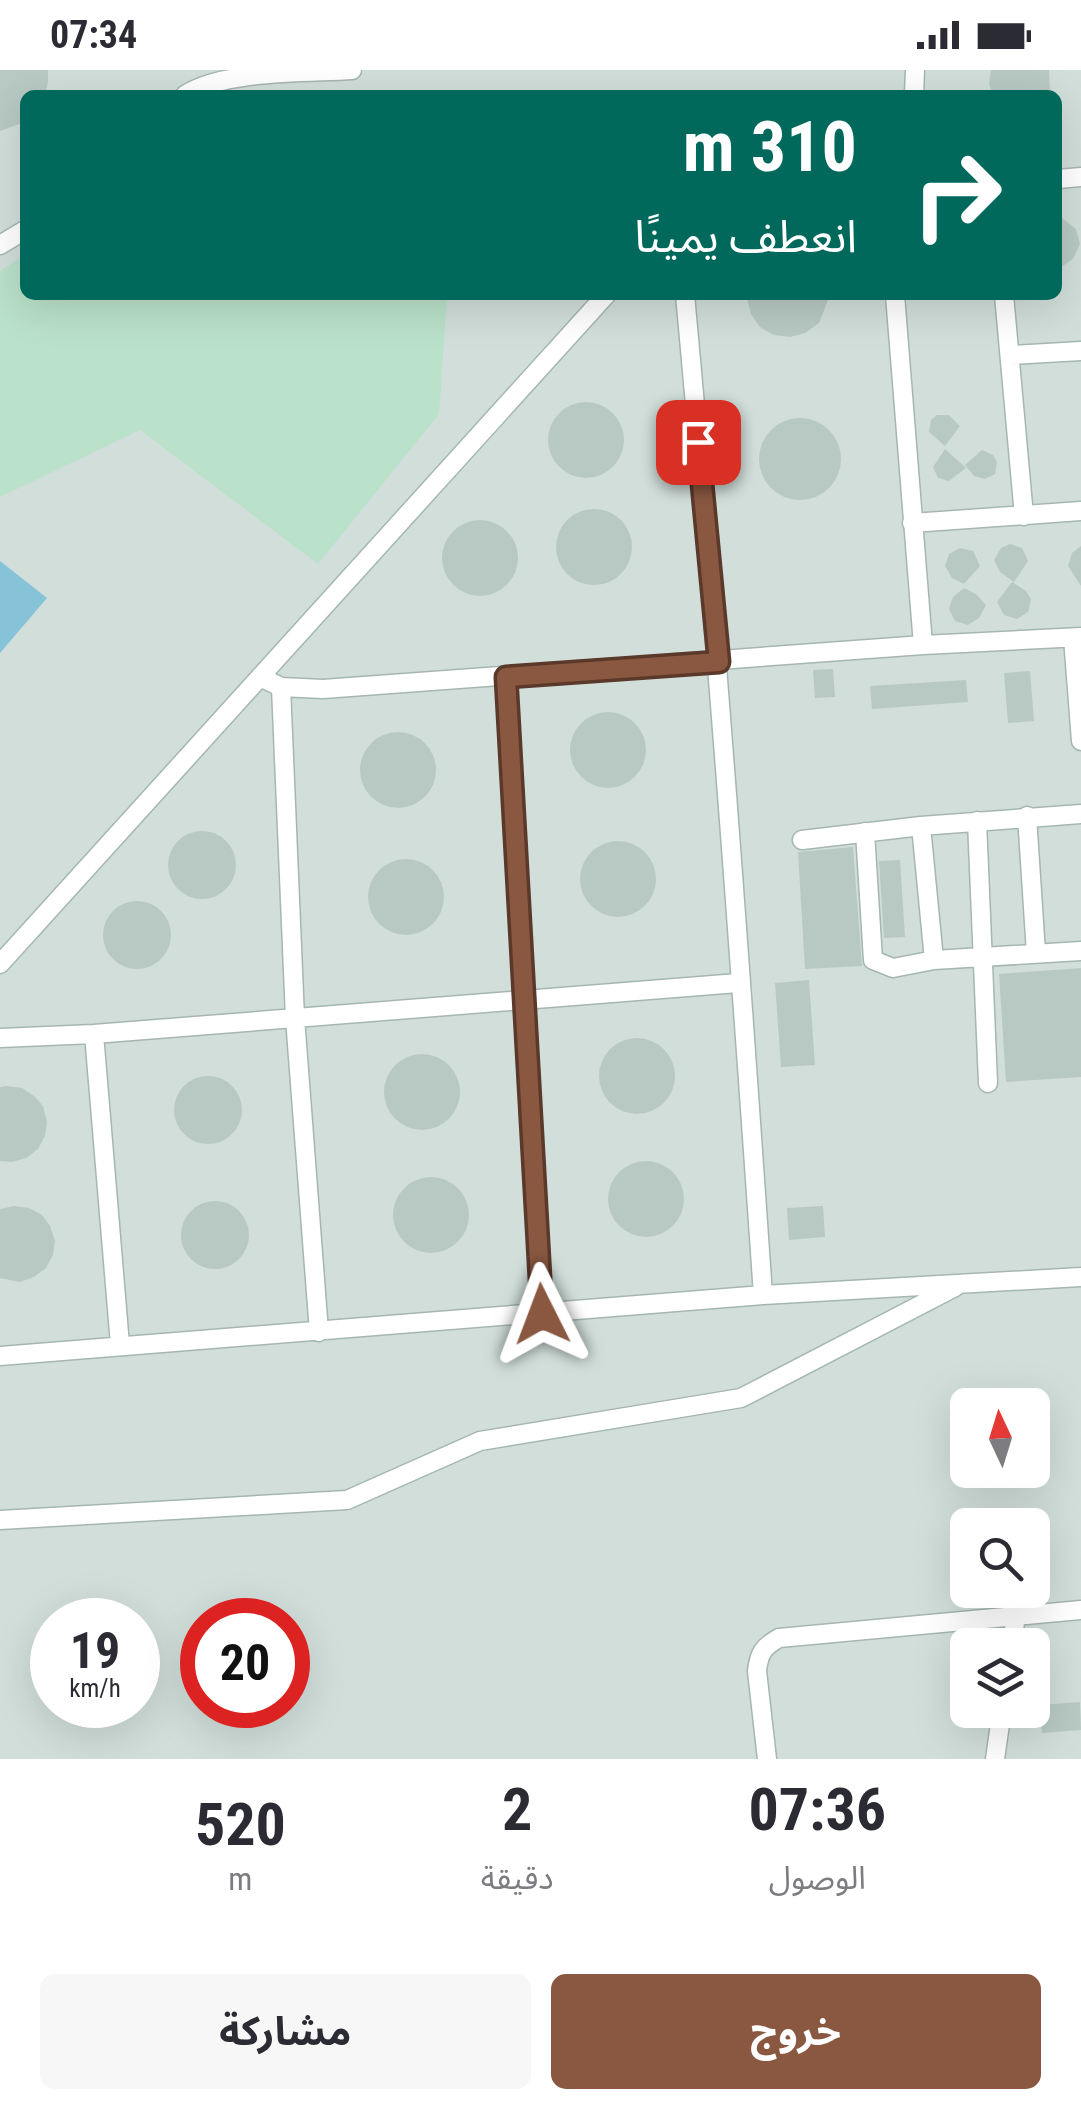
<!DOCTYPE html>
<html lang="ar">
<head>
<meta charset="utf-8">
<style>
  :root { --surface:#fff; --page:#f7f7f7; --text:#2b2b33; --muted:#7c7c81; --accent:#8a5840 }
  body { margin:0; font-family:"Roboto Condensed","Noto Sans Arabic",sans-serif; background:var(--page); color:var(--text); direction:rtl; height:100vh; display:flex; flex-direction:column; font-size:38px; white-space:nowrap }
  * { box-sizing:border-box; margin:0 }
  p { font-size:32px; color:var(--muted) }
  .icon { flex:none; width:55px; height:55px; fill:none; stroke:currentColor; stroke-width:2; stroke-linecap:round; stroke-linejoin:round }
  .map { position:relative; height:1689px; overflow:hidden; direction:ltr }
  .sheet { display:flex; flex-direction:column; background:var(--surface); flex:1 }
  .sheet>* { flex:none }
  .guide { position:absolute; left:20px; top:20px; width:1042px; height:210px; border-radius:15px; box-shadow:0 10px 40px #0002; direction:rtl; background:#00695c; color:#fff; overflow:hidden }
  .needle { width:65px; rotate:356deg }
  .fabs { position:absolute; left:950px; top:1318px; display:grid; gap:20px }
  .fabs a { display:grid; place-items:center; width:100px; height:100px; border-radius:15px; background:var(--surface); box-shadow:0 10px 40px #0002; font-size:50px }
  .speed { position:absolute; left:30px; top:1528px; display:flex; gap:20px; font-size:50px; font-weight:700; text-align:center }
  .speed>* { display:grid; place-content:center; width:130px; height:130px; border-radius:50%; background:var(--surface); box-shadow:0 10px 40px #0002; line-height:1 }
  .speed small { font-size:25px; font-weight:400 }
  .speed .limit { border:15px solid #d22; background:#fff; color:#111 }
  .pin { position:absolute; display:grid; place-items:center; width:85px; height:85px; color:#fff; margin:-42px; border-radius:20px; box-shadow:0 5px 15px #0006 }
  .me { position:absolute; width:110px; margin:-55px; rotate:357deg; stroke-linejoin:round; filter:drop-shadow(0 0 8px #0008) }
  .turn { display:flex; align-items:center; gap:35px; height:210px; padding:0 40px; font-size:45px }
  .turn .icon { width:130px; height:130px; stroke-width:2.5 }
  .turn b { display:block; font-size:70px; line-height:85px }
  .eta { display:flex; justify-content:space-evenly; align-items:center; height:170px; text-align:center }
  .eta b { font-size:60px; font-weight:700; line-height:70px }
  .primary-button { display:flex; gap:20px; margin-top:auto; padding:20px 40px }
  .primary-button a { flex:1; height:115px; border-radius:15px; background:var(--accent); color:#fff; font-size:40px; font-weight:700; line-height:115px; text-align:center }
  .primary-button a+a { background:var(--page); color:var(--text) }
  .status { display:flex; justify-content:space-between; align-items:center; height:70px; padding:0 50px; background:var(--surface); direction:ltr }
  .status svg { height:28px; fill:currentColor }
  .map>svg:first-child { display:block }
</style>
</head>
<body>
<div class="status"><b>07:34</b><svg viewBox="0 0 49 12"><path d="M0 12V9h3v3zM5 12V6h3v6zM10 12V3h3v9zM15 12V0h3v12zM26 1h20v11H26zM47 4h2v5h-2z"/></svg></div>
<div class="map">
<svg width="1081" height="1689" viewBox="0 0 1081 1689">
  <rect width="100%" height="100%" fill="#e3eeea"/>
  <path fill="#d1deda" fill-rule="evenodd" d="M0 0H1081V1689H0ZM25 25H1058V225H25ZM968 1335H1032V1400H968ZM968 1455H1032V1520H968ZM52 1550H138V1635H52ZM202 1550H288V1635H202ZM968 1575H1032V1640H968Z"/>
  <path fill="#bae1c9" d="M25 185V225H447L439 344 318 494 140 360 0 427V201Z"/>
  <path fill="#86c3d8" d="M0 491 47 528 0 583Z"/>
  <path fill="#b8c9c4" d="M0 0H48V12L45 25H25V52L0 61Z
    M991 0H1049L1050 21 1048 25H993L989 14Z
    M1058 145 1076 159 1080 174 1073 189 1058 199Z
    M746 225H830L819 253 805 263 790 267 774 265 760 257 751 244Z
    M548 370a38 38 0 1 1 76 0a38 38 0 1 1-76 0Z
    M937 345H949L960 356 945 376 929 362 931 350Z
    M759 389a41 41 0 1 1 82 0a41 41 0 1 1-82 0Z
    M945 379 966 398 949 411 938 408 933 397Z
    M982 380 993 385 997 392 995 404 985 409 974 406 965 395Z
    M556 477a38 38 0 1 1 76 0a38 38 0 1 1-76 0Z
    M442 488a38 38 0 1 1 76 0a38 38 0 1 1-76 0Z
    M1010 474 1022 478 1028 491 1014 512 1000 502 994 490 1001 478Z
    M1081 476V516L1068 496 1072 483Z
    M960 478 973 481 980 496 964 514 952 508 945 496 949 484Z
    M1012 512 1026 521 1031 529 1028 542 1017 549 1004 545 997 532Z
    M964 518 977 525 986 535 979 548 968 555 955 551 949 539 953 527Z
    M833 599 835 627 815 628 813 600Z
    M1030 601 1034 651 1008 653 1004 603Z
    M966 610 968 632 872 639 870 616Z
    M570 680a38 38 0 1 1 76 0a38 38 0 1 1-76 0Z
    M360 700a38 38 0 1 1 76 0a38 38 0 1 1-76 0Z
    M168 795a34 34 0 1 1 68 0a34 34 0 1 1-68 0Z
    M580 809a38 38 0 1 1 76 0a38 38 0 1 1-76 0Z
    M853 777 862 896 805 899 798 782Z
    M368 827a38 38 0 1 1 76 0a38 38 0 1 1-76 0Z
    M900 790 905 867 884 868 879 791Z
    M103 865a34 34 0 1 1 68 0a34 34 0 1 1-68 0Z
    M1081 898V1007L1006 1012 999 904Z
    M809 910 815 995 781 997 775 913Z
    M599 1006a38 38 0 1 1 76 0a38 38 0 1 1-76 0Z
    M384 1022a38 38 0 1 1 76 0a38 38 0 1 1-76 0Z
    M174 1040a34 34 0 1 1 68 0a34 34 0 1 1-68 0Z
    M6 1016 22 1018 34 1026 43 1036 47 1052 45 1066 38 1079 26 1088 12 1092 0 1091V1017Z
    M608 1129a38 38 0 1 1 76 0a38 38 0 1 1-76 0Z
    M393 1145a38 38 0 1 1 76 0a38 38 0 1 1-76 0Z
    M181 1165a34 34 0 1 1 68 0a34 34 0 1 1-68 0Z
    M14 1136 29 1138 42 1145 50 1156 55 1171 53 1185 46 1198 34 1207 20 1212 0 1208V1139Z
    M823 1136 825 1167 789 1170 787 1138Z
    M1080 1632 1081 1660 1042 1663 1040 1635Z"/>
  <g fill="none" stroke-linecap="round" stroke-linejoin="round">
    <defs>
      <path id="minor" d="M185 25C223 0 306 3 352 0
        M914 25 915 0
        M1058 109 1081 107
        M0 175 25 160
        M685 225C716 558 740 891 763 1225
        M895 225 923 575
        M1004 225 1024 446
        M1012 285 1081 281
        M912 453 1081 441
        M1073 568 1081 671
        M260 607 281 617 323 619 923 575 1081 567
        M506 607 542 1244
        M281 617 295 948 319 1262
        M1027 746 1036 883
        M977 751 988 1013
        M921 756 934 890
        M865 762 873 890 893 898 934 890 1081 881
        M802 770 921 756 1081 744
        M0 894 606 225
        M94 964 120 1275
        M0 968 94 964 738 913
        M0 1286 763 1225 1081 1207
        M0 1450 347 1430 480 1371 741 1328 955 1217
        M1012 1575 1016 1545
        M767 1689 757 1601C759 1583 763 1577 779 1568L1081 1540
        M995 1689 1002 1640"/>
    </defs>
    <use href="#minor" stroke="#a5b7b2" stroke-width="21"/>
    <use href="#minor" stroke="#fff" stroke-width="18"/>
  </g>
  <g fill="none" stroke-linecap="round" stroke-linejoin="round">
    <defs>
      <path id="route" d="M542 1244 506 607 719 592 698 372"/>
    </defs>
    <use href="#route" stroke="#5a392a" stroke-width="25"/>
    <use href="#route" stroke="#8a5840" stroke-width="18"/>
  </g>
</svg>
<div class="fabs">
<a><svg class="needle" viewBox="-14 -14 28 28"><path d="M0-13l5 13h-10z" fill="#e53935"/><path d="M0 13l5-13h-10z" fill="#7c7c81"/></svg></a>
<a><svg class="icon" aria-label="search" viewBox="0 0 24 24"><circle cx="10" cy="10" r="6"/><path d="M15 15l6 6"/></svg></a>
<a><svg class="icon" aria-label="layers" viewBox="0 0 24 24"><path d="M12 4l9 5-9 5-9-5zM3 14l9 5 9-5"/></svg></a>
</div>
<div class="speed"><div>19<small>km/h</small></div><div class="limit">20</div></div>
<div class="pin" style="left:698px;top:372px;background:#d93025"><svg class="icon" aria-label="arrive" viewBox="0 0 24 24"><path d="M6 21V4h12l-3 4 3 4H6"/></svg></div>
<svg class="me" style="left:542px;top:1244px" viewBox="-20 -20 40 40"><path d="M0-17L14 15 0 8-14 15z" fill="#8a5840" stroke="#fff" stroke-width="4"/></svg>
<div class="guide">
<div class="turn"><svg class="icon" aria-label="right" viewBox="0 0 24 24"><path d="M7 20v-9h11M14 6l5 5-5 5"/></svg><div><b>310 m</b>انعطف يمينًا</div></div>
</div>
</div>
<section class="sheet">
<div class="eta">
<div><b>07:36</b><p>الوصول</p></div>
<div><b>2</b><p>دقيقة</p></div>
<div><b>520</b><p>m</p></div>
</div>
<div class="primary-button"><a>خروج</a><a>مشاركة</a></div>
</section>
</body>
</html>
